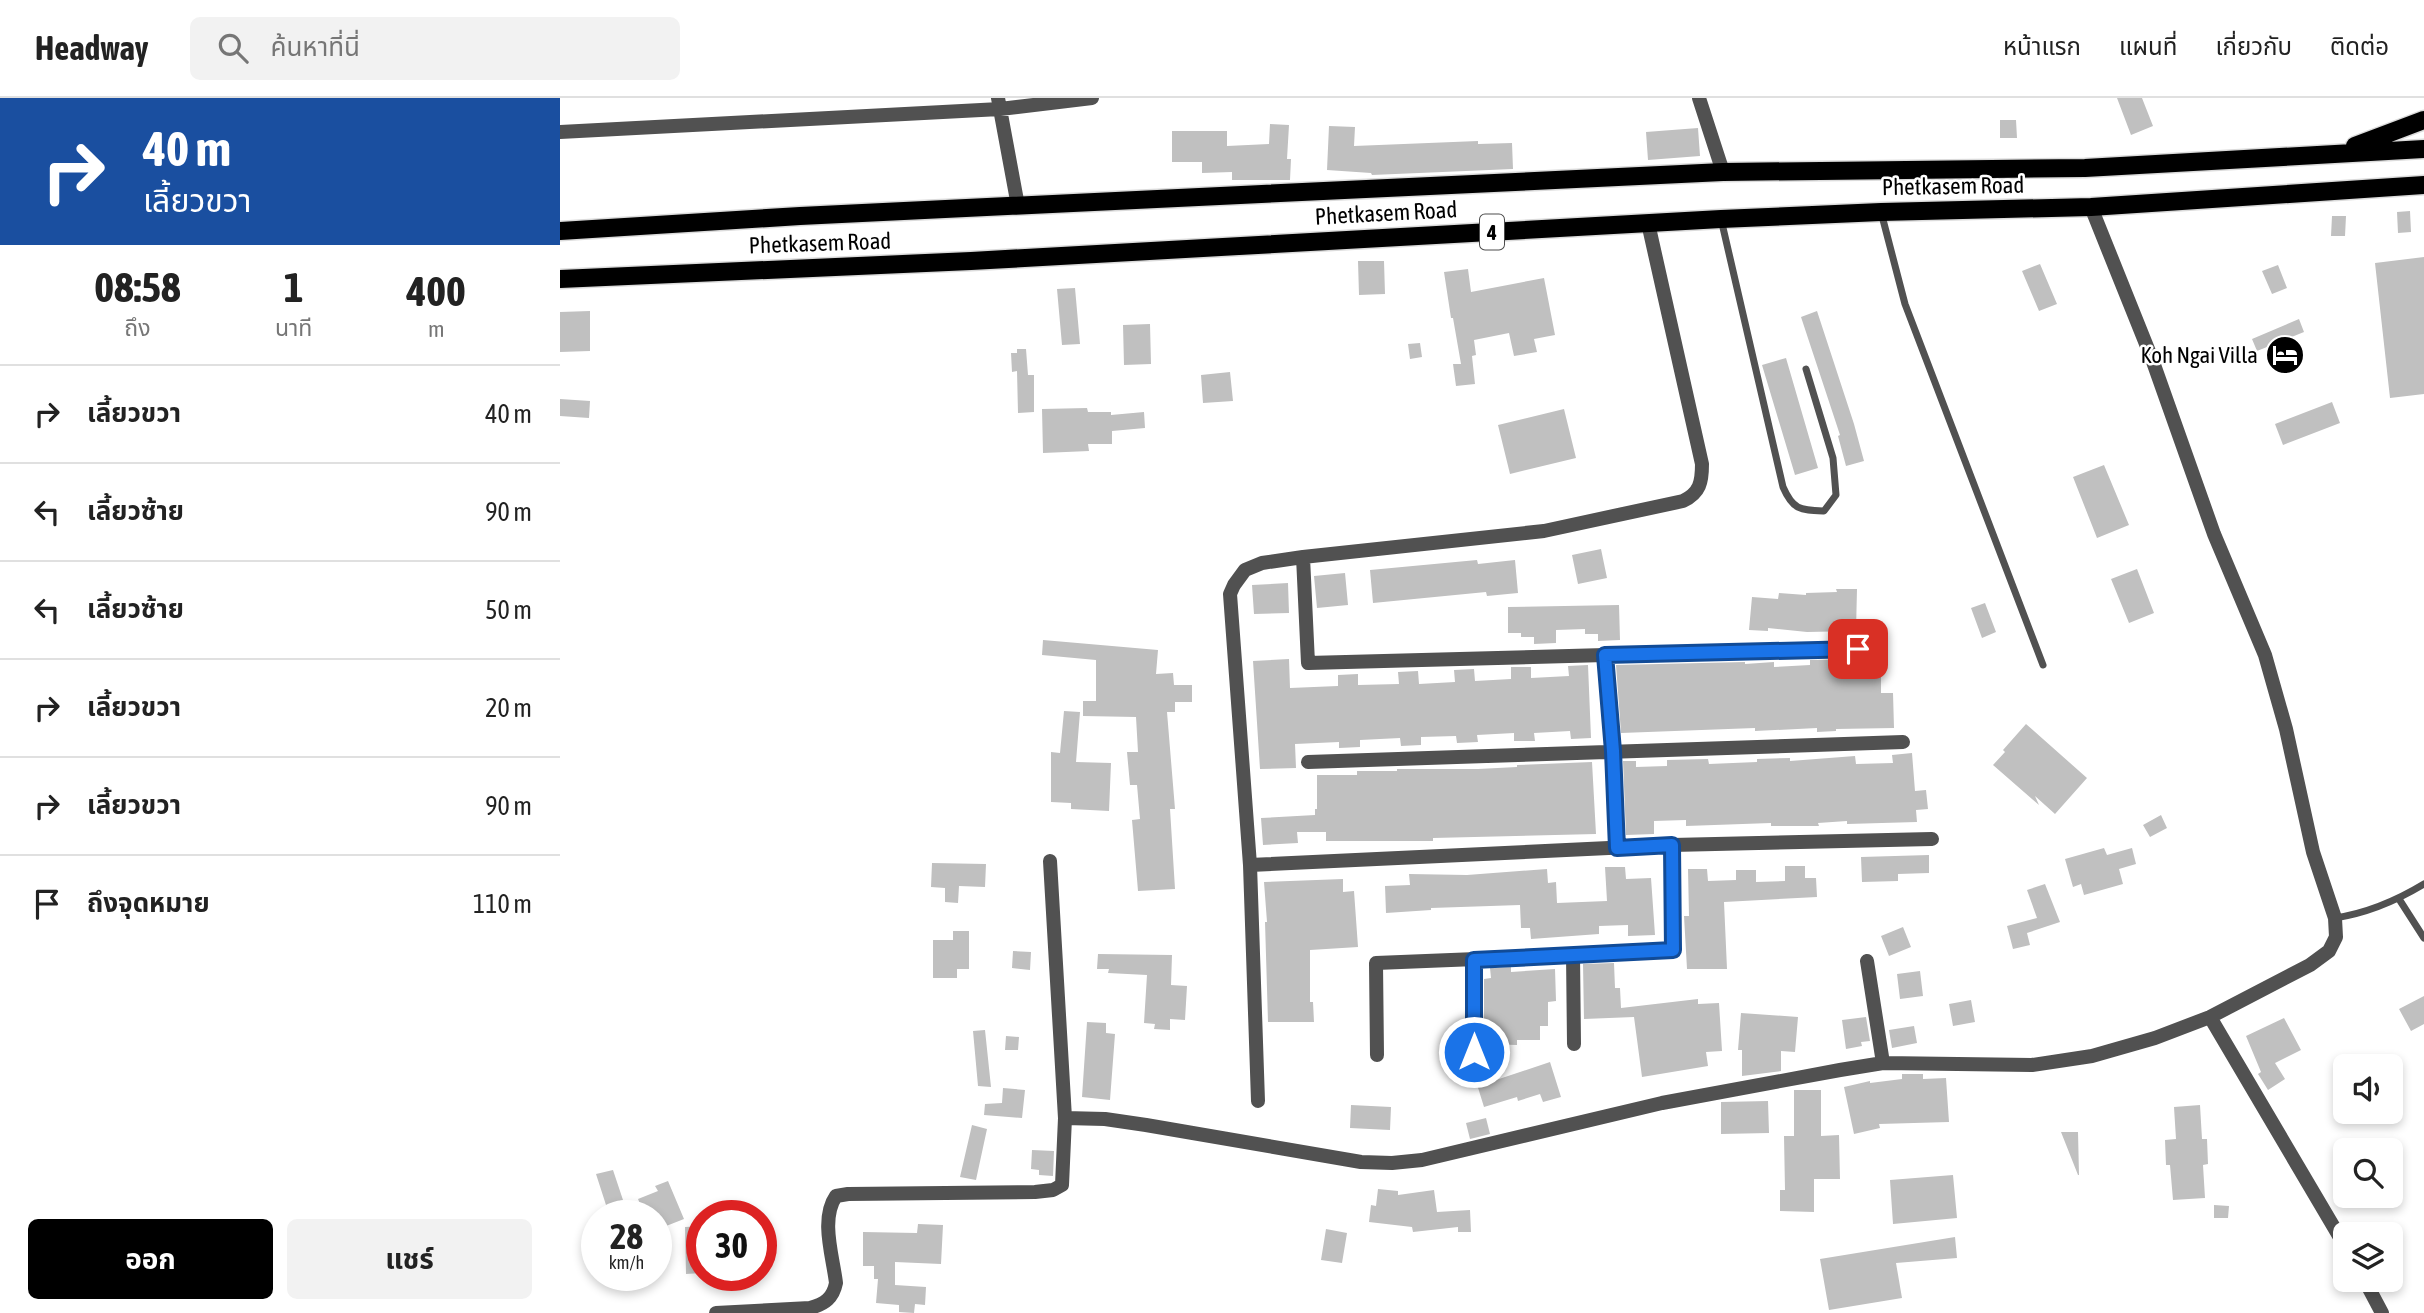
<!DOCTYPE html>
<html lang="th">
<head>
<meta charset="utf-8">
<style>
  :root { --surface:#fff; --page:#f2f2f2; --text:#222; --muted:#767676; --line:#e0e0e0; --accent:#000 }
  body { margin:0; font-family:"Asap Condensed","Noto Sans Thai",sans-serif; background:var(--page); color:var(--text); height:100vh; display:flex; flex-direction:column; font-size:26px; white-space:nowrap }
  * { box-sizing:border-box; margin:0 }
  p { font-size:23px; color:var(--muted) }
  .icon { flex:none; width:38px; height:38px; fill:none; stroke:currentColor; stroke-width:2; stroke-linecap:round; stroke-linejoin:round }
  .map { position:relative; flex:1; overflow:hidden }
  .side { display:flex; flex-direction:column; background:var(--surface); width:560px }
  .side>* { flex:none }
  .top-card { background:#1a4fa0; color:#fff; overflow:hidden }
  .controls { position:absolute; left:1773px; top:956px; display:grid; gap:14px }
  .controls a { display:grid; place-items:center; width:70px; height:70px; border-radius:10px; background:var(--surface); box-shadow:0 4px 10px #0003; font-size:35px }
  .speed { position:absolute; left:21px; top:1102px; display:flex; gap:14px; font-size:35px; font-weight:700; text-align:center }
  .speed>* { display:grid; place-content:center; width:91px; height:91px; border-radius:50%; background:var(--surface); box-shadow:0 4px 10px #0003; line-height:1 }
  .speed small { font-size:18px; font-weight:400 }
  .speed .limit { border:10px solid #d22; background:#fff; color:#111 }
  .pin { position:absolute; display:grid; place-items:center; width:60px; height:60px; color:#fff; margin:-30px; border-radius:14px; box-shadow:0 4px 10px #0006 }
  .me { position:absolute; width:77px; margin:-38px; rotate:0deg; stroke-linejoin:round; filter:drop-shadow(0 0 5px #0008) }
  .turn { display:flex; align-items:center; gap:24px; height:147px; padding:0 28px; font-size:32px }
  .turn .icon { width:91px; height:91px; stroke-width:2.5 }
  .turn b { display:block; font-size:49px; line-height:60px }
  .eta { display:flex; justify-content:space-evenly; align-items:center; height:119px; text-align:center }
  .eta b { font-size:42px; font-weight:700; line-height:49px }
  .button { display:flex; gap:14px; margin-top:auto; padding:14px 28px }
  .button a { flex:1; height:80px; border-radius:10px; background:var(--accent); color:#fff; font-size:28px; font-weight:700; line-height:80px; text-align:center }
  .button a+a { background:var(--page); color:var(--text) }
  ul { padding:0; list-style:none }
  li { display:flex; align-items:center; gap:21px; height:98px; padding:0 28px; border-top:2px solid var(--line) }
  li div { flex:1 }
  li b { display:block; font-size:26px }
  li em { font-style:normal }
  header { display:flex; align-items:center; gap:42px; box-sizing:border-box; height:98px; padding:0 35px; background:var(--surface); border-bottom:2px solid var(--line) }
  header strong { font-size:33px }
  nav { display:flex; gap:38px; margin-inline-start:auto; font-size:24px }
  .search { width:490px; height:63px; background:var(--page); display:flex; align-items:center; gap:18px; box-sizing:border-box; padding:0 24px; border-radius:10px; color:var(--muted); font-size:26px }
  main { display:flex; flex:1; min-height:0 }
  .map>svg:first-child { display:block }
</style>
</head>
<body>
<header>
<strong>Headway</strong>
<div class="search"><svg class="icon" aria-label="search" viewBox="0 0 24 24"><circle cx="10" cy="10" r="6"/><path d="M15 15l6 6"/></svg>ค้นหาที่นี่</div>
<nav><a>หน้าแรก</a><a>แผนที่</a><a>เกี่ยวกับ</a><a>ติดต่อ</a></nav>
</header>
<main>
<section class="side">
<div class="top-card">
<div class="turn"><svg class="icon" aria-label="right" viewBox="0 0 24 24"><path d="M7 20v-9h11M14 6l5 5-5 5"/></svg><div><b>40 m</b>เลี้ยวขวา</div></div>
</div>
<div class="eta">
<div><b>08:58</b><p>ถึง</p></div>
<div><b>1</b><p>นาที</p></div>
<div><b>400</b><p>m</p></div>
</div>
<ul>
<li><svg class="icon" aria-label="right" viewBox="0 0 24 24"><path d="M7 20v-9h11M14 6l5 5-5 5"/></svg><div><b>เลี้ยวขวา</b></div><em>40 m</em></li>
<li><svg class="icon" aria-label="left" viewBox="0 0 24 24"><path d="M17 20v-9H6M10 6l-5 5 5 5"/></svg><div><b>เลี้ยวซ้าย</b></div><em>90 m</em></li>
<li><svg class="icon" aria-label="left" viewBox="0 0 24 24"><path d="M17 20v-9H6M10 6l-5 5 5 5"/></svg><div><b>เลี้ยวซ้าย</b></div><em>50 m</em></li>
<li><svg class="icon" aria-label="right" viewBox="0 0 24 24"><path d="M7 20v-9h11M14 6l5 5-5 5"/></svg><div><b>เลี้ยวขวา</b></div><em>20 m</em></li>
<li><svg class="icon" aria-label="right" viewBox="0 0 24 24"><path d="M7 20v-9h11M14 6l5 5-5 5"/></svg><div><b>เลี้ยวขวา</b></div><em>90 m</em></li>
<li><svg class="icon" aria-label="arrive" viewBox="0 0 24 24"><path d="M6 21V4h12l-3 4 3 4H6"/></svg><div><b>ถึงจุดหมาย</b></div><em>110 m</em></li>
</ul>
<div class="button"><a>ออก</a><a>แชร์</a></div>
</section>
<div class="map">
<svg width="1864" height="1215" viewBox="0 0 1864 1215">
  <rect width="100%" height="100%" fill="#fff"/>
  <path fill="#c0c0c0" d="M1557 0H1582L1593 28 1571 37Z
    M1440 22H1456L1457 40H1440Z
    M710 26 729 27 727 61H731L730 82H672V74L642 75V64H612V33H667V48L709 46Z
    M769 28 795 29 794 48 918 43V46L952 45 953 71 812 77 811 75 767 72Z
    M1138 30 1140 58 1088 62 1086 34Z
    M1850 113 1851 134 1838 135 1837 114Z
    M1772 118H1786L1785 138H1771Z
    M1864 159V296L1830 300 1815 165Z
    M798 163H824L825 196 799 197Z
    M1480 166 1497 206 1479 213 1462 173Z
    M1718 167 1727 190 1712 196 1702 173Z
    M908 171 911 194 984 180 995 237 974 241 977 254 954 258 949 235 914 242 916 257 912 258 915 286 896 288 893 266H901L893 220H891L884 174Z
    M515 190 520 246 502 247 497 191Z
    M30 213V253L0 254V214Z
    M1257 213 1294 326 1304 363 1286 368 1278 338 1280 337 1241 219Z
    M1739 221 1744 234 1697 253 1692 241Z
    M590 226 591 266 564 267 563 227Z
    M860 245 862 259 850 261 848 246Z
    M457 251H466L468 277H474V314L458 315 457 273 452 274 451 255H457Z
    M1226 260 1258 370 1235 377 1202 267Z
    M670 274 673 303 643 305 641 277Z
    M0 301 30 303 29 320 0 318Z
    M1772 304 1780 325 1723 347 1715 326Z
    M527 310 528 314H551V317L584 314 585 330 552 333V346H528L529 353 483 355 482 311Z
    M1004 311 1016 360 950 376 938 327Z
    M1544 367 1569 427 1537 440 1513 379Z
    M1041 451 1047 480 1018 486 1012 457Z
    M917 462 918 466 955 462 958 495 927 498 926 494 813 505 810 472Z
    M1577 471 1594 515 1569 525 1551 481Z
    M785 475 788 507 757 510 754 478Z
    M728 485 729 515 694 516 692 487Z
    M1276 491H1297L1296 533 1247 534 1208 530V533L1189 532 1192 499 1218 501 1219 495 1246 497V495L1277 494Z
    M1425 505 1436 534 1422 540 1411 510Z
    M1059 507 1060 542 1038 543V536H1025V531L996 532V545L974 546V539H961V535H948V509Z
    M483 542 598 552 596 576 613 575 614 587H632V604H615V614H607L615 711H610L615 791 578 793 572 722 580 721 577 687H570L567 654H578L576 619 523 618V603H536V562L482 557Z
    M729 561 730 590 778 588V577L798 576V587L839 586 838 574 858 573 859 586 895 584 894 572 914 571 915 583 951 581V569H971V580L1009 578 1008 568 1028 567 1031 640 1011 641 1010 633 974 635 975 643H954V635L917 637 918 644 897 645 896 638 861 639V647L841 648 840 640 800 642V649L779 650V644L735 646 736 670 700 671 693 563Z
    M1321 561V595H1333L1334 630 1276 631V633L1257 634V630L1195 633V630L1061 635 1056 567 1185 564V566L1214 564V569L1250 567V562Z
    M504 613 520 614 516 664 551 665 549 713 511 711V705L491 704V654L500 655Z
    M1466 626 1527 680 1495 716 1475 698 1479 707 1433 667 1445 654 1443 652Z
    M1352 655 1355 693 1366 692 1368 711 1356 712 1357 724 1287 726V723L1258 725 1259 728H1211V725L1126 728V722L1094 723V736L1066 737 1063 663H1076V669L1107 668V662L1148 661 1149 666 1197 664V661L1230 660V663L1295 658 1296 666 1333 665 1332 657Z
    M1032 664 1036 736 873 740V743H766V734H737L738 745 703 747 701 720 755 717V711H757V677H797V673H837V671H918L957 669V667Z
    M1601 717 1607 730 1590 739 1583 727Z
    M1544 750 1547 757 1572 750 1576 766 1559 771 1563 786 1524 797 1521 786 1513 789 1505 761Z
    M1369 757V775L1338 776V783L1302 784 1301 759Z
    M372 765 426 766 425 789 399 788 398 805 385 804V790L371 789Z
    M1225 768H1245V780H1256L1257 799 1164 804 1167 871H1127L1124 818H1129L1128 771H1147L1148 783 1176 782V772H1196V784L1225 783Z
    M1045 769H1065L1066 781 1091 780 1095 837 1068 838V827L1039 828V836L971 841 970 830H961L960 807 871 810V812L826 815 825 788 850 787 849 776 907 777 987 771 988 785 996 784 997 805 1047 803Z
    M783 781V794L794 793 798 849 750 852V904H753L754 924H708L705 824H707L704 784Z
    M1485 786 1500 824 1467 835 1470 847 1453 851 1447 828 1477 820 1467 792Z
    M1343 829 1351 849 1329 858 1321 838Z
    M393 833H409V871H397V880H373V842H393Z
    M453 853 471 854 470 872 452 870Z
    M538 856 612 857 611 887 627 888 625 922 610 921V932L594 931 595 926 584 925 587 877 548 875 549 871H537Z
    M1054 865 1055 890H1060L1061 910 1138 901V906L1159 905 1162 953 1146 954 1148 968 1082 979 1074 919 1024 921 1023 866Z
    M951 869V874L995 871 996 903 988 904V928H980V942H957V947L924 946V881L931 880 930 870Z
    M1360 873 1363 898 1340 901 1337 876Z
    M1864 898V926L1851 933 1839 911Z
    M1411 902 1415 924 1393 928 1389 906Z
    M1181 915 1238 919 1235 954 1221 953V973L1182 978V952H1178Z
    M1306 919 1310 943 1301 944 1302 948 1286 951 1282 922Z
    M1724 920 1741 952 1715 965 1725 981 1708 992 1698 976 1701 974 1686 938Z
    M527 924 546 925V935L555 936 550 1002 522 999Z
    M1354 928 1357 945 1332 950 1329 932Z
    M425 932 431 989 418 988 413 933Z
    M446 938 459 939 458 952H445Z
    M990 964 1001 999 983 1004 980 996 958 1003 957 999 924 1009 915 980 933 974 936 982Z
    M1342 976H1363V981L1386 980 1389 1024 1319 1026 1320 1030 1294 1036 1284 989 1310 983V985L1342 981Z
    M443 990 465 992 462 1020 424 1017 425 1006 442 1005Z
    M1234 992H1261V1038L1279 1037 1280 1081H1254V1114L1220 1113V1092H1225L1224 1038H1234Z
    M1208 1003 1209 1035 1161 1036V1004Z
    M791 1007 831 1009 830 1032 790 1030Z
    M1640 1007 1642 1041H1647L1648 1066 1643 1067 1645 1100 1613 1102 1610 1067H1606L1605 1042 1616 1041 1614 1009Z
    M926 1020 930 1036 910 1041 906 1025Z
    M412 1027 427 1031 416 1082 400 1079Z
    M1501 1034H1518L1519 1077H1518Z
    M472 1052 494 1053 493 1078 479 1077V1072L471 1071Z
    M53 1072 63 1102 46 1107 36 1076Z
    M1393 1077 1397 1120 1333 1126 1330 1082Z
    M108 1083 124 1121 96 1132V1118H85L78 1101 98 1093 95 1088Z
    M818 1091 838 1093V1097L874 1092 877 1114 910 1112 911 1134H898V1129L853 1134 852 1129 809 1124 811 1107 816 1108Z
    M1654 1107 1669 1108 1668 1120H1654Z
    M358 1126 383 1127 381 1166 335 1164V1187L366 1189 365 1207 355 1206 354 1215 339 1214V1207L316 1205 318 1181H314V1168H303V1134L357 1135Z
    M142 1128V1175L126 1176 125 1129Z
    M766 1131 787 1135 782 1165 761 1162Z
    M1395 1139 1397 1160 1336 1165 1342 1200 1269 1212 1260 1161Z"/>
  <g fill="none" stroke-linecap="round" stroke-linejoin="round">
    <defs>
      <path id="primary" d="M1795 48 1864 22
        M0 133 240 118 1163 74 1525 70 1864 51
        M0 181 411 163 1161 121 1321 114 1531 109 1864 87"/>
    </defs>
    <use href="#primary" stroke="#dbdbdb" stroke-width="21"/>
    <path stroke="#515151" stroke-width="7" d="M1321 114 1345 206 1483 567
      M1161 121 1223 389C1233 412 1240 412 1264 413L1276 397 1273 360 1246 271
      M1839 801 1864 840
      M1775 820C1808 815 1836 803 1864 786"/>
    <path stroke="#515151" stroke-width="14" d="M438 0 458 108
      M1139 0 1163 74
      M0 34 440 11 532 0
      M743 459 748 565 1045 557 1053 653 1057 750
      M1045 557 1298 551
      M748 664 1343 644
      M490 763 505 1020
      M690 767 1112 747 1372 741
      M1013 856 1014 946
      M1307 863 1323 965
      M1650 919 1785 1148
      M914 954V862
      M817 957 816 865 1113 853 1112 747
      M698 1003 690 767 670 496 674 487 685 472 702 465 743 459 984 433 1123 403C1140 395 1142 384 1142 366L1088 125
      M1804 1181 1822 1215
      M156 1215 250 1210C265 1206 273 1200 276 1185 273 1159 260 1121 276 1098L288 1096 475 1094 493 1092 502 1087 505 1020 545 1021 586 1027 801 1064 832 1065 862 1062 1102 1005 1280 972 1323 965 1472 967 1532 958 1595 940 1650 919 1750 867 1769 853 1776 839 1775 820 1753 754 1726 631 1705 557 1654 436 1592 261 1531 109"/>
    <use href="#primary" stroke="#000" stroke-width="18"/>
  </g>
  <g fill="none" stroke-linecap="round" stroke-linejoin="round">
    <defs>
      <path id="route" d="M914 954V862L1113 852 1112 747 1057 750 1053 653 1045 557 1298 551"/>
    </defs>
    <use href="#route" stroke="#114b97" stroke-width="18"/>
    <use href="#route" stroke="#1a73e8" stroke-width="12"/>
  </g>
  <defs>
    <symbol id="hotel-disc" viewBox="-11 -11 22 22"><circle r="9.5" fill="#000" stroke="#fff"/><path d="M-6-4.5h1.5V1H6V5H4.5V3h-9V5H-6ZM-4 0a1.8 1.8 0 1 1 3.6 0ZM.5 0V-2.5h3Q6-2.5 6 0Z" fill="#fff"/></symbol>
  </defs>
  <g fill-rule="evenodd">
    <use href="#hotel-disc" x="1703" y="235" width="44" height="44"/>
  </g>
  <g text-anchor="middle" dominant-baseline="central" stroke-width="5" stroke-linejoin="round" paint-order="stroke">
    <rect fill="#fff" stroke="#4c4c4c" stroke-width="2" x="920" y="116.5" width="24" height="35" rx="5"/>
    <g font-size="21" font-weight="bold" fill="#000">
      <text x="932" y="134">4</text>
    </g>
    <g font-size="23" fill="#000" stroke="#fff">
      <text transform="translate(1393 88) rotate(-1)">Phetkasem Road</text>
      <text transform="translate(826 115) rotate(-3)">Phetkasem Road</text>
      <text transform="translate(260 145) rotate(-2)">Phetkasem Road</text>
    </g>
    <g font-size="23" fill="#000" stroke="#fff" text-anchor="end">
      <text x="1698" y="257">Koh Ngai Villa</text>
    </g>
  </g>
</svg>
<div class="controls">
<a><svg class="icon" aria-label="sound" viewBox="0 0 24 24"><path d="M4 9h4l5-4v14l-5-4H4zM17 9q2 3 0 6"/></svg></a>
<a><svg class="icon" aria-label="search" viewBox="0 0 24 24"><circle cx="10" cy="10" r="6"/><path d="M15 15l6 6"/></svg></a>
<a><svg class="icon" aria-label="layers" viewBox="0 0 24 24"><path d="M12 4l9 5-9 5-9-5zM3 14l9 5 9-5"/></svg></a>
</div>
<div class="speed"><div>28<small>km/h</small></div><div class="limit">30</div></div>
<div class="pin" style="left:1298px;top:551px;background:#d93025"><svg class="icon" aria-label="arrive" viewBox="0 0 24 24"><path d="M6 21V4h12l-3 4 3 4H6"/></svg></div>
<svg class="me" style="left:914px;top:954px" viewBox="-20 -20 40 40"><circle r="17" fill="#1a73e8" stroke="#fff" stroke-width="3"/><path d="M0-11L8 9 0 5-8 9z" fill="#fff"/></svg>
</div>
</main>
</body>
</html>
